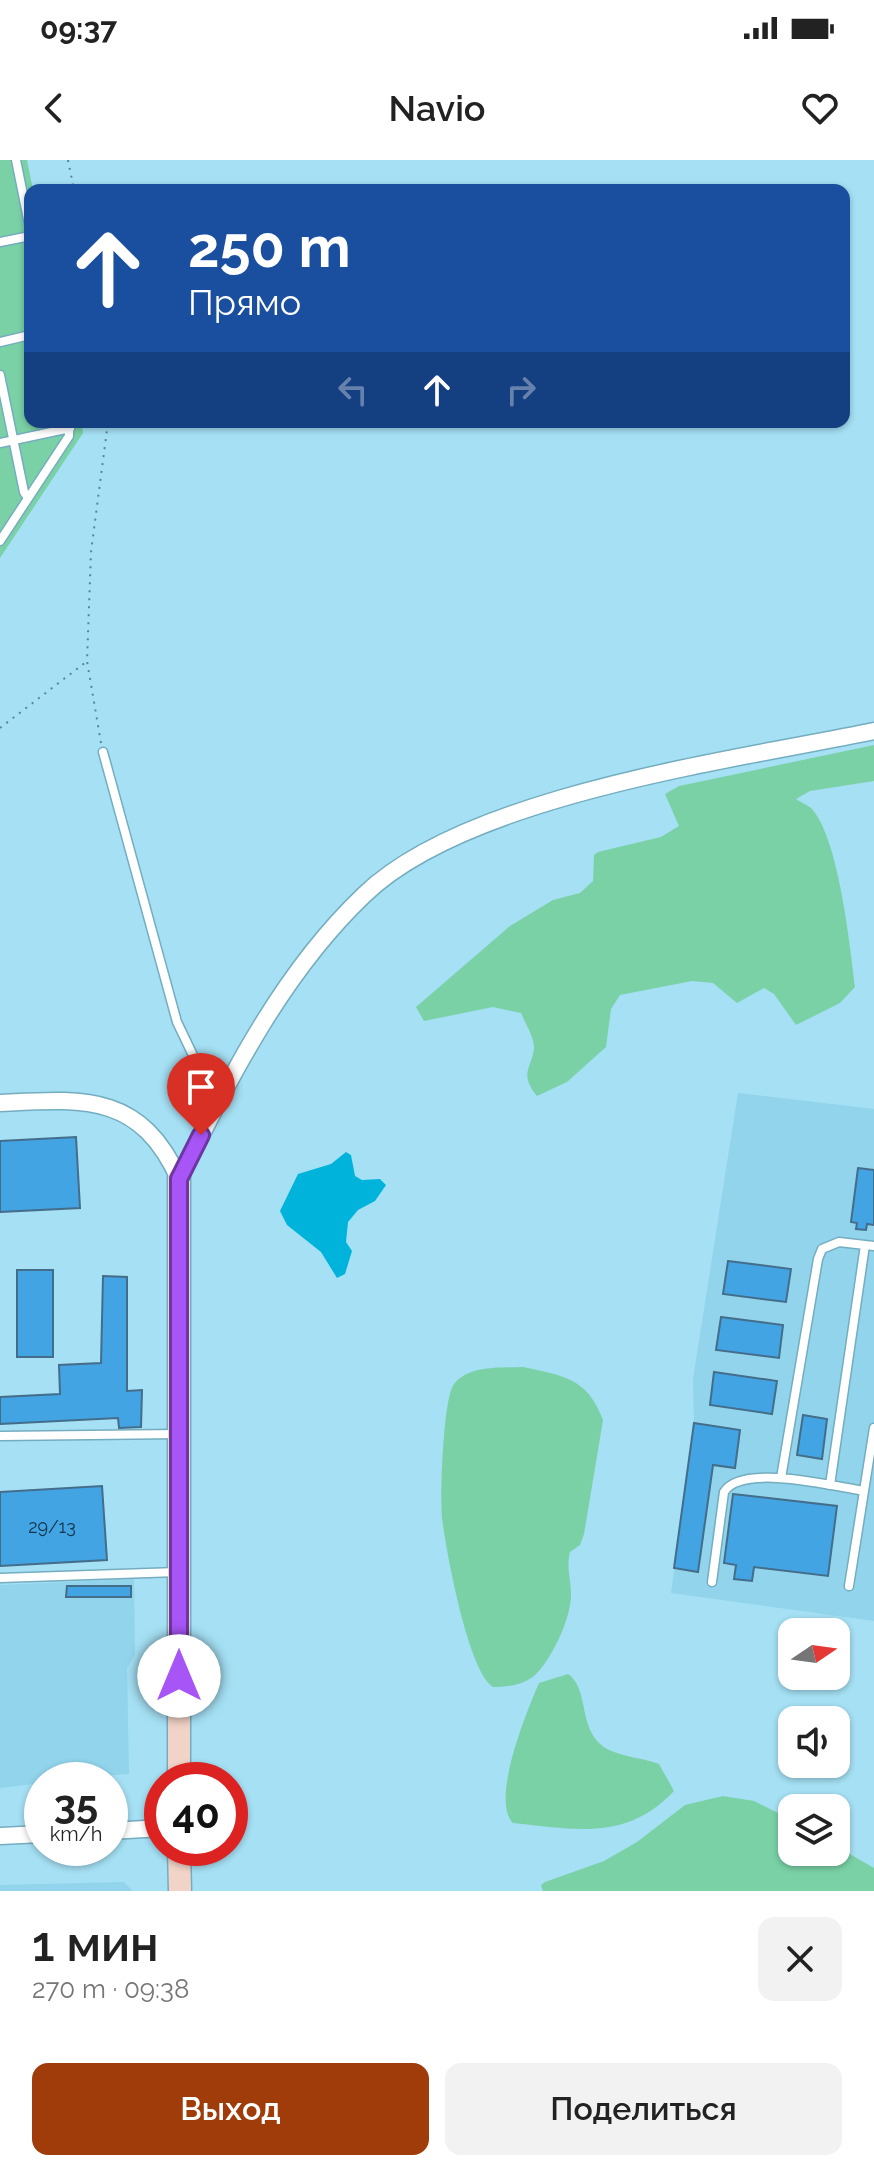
<!DOCTYPE html>
<html lang="ru">
<head>
<meta charset="utf-8">
<style>
  :root { --surface:#fff; --page:#f2f2f2; --text:#222; --muted:#767676; --accent:#a03c0a }
  body { margin:0; font-family:Raleway,sans-serif; background:var(--page); color:var(--text); height:100vh; display:flex; flex-direction:column; font-size:30px; white-space:nowrap }
  * { box-sizing:border-box; margin:0 }
  p { font-size:26px; color:var(--muted) }
  .icon { flex:none; width:44px; height:44px; fill:none; stroke:currentColor; stroke-width:2; stroke-linecap:round; stroke-linejoin:round }
  .map { position:relative; height:1731px; overflow:hidden }
  .drawer { display:flex; flex-direction:column; background:var(--surface); flex:1 }
  .drawer>* { flex:none }
  .guide { position:absolute; left:24px; top:24px; width:826px; height:244px; border-radius:16px; box-shadow:0 2px 6px #0004; background:#1a4fa0; color:#fff; overflow:hidden }
  .needle { width:52px; rotate:77deg }
  .controls { position:absolute; left:778px; top:1458px; display:grid; gap:16px }
  .controls a { display:grid; place-items:center; width:72px; height:72px; border-radius:16px; background:var(--surface); box-shadow:0 2px 6px #0004; font-size:40px }
  .speed { position:absolute; left:24px; top:1602px; display:flex; gap:16px; font-size:40px; font-weight:700; text-align:center }
  .speed>* { display:grid; place-content:center; width:104px; height:104px; border-radius:50%; background:var(--surface); box-shadow:0 2px 6px #0004; line-height:1 }
  .speed small { font-size:20px; font-weight:400 }
  .speed .limit { border:12px solid #d22; background:#fff; color:#111 }
  .pin { position:absolute; display:grid; place-items:center; width:68px; height:68px; color:#fff; margin:-82px -34px; border-radius:50% 50% 50% 0; rotate:-45deg; box-shadow:0 0 8px #0007 }
  .pin .icon { rotate:45deg }
  .me { position:absolute; width:88px; margin:-44px; rotate:0deg; stroke-linejoin:round; filter:drop-shadow(0 0 6px #0008) }
  .turn { display:flex; align-items:center; gap:28px; height:168px; padding:0 32px; font-size:36px }
  .turn .icon { width:104px; height:104px; stroke-width:2.5 }
  .turn b { display:block; font-size:56px; line-height:68px }
  .lanes { display:flex; align-items:center; height:76px; padding:0 32px; background:#0003; justify-content:center; gap:40px; direction:ltr }
  .lanes .off { opacity:.35 }
  .round { display:grid; place-items:center; flex:none; width:84px; height:84px; border-radius:16px; background:var(--page) }
  .head { display:flex; align-items:center; justify-content:space-between; height:136px; padding:0 32px }
  h1 { font-size:48px; font-weight:600; line-height:60px }
  .cta { display:flex; gap:16px; margin-top:auto; padding:16px 32px }
  .cta a { flex:1; height:92px; border-radius:16px; background:var(--accent); color:#fff; font-size:32px; font-weight:600; line-height:92px; text-align:center }
  .cta a+a { background:var(--page); color:var(--text) }
  .status { display:flex; justify-content:space-between; align-items:center; height:56px; padding:0 40px; background:var(--surface); direction:ltr }
  .status svg { height:22px; fill:currentColor }
  header { display:flex; justify-content:space-between; align-items:center; height:104px; padding:0 32px; background:var(--surface); font-size:36px; font-weight:600 }
  .map>svg:first-child { display:block }
</style>
</head>
<body>
<div class="status"><b>09:37</b><svg viewBox="0 0 49 12"><path d="M0 12V9h3v3zM5 12V6h3v6zM10 12V3h3v9zM15 12V0h3v12zM26 1h20v11H26zM47 4h2v5h-2z"/></svg></div>
<header><svg class="icon" aria-label="back" viewBox="0 0 24 24"><path d="M15 5l-7 7 7 7"/></svg>Navio<svg class="icon" aria-label="heart" viewBox="0 0 24 24"><path d="M12 20l-8-8c-3-5 5-10 8-4 3-6 11-1 8 4z"/></svg></header>
<div class="map">
<svg width="874" height="1731" viewBox="0 0 874 1731">
  <rect width="100%" height="100%" fill="#a5e0f4"/>
  <path fill="#91d4eb" d="M738 933 874 949V1461L671 1433 694 1263 693 1219Z
    M134 1419 135 1494 127 1508 129 1614 42 1620V1623L0 1628V1425Z
    M124 1722 133 1731H0V1725Z"/>
  <path fill="#7ad1a6" d="M0 0H27L33 30H30V262H81L83 273 0 398Z
    M874 585V621L810 631 796 639C800 642 808 645 812 649 839 680 850 786 855 827L840 843 796 865 774 834 764 828 737 843 713 823 692 821 620 835 611 849 606 887 567 922 537 936C519 914 531 909 534 889 535 878 525 863 521 853L493 847 424 861 416 847 510 766 553 740 580 733 593 721 594 695 598 692 661 677 679 666 665 634 679 626Z
    M523 1207C563 1216 587 1217 603 1260L584 1374 580 1385 570 1392C566 1408 571 1419 571 1435 571 1458 552 1499 535 1515 524 1525 507 1527 493 1527 468 1511 446 1390 442 1358 440 1338 443 1238 454 1224 469 1205 500 1208 523 1207Z
    M568 1514C591 1530 576 1573 609 1590 624 1597 643 1598 659 1604L674 1631C626 1682 575 1669 513 1663 490 1640 527 1551 539 1523Z
    M723 1636 754 1641 792 1660V1692H836V1686L874 1708V1731H543L541 1725 545 1722 604 1701 637 1682 685 1645Z"/>
  <path fill="#00b3db" d="M346 992 351 995 355 1016 362 1020 380 1019 386 1025 375 1041 358 1050 348 1062 346 1082 352 1091 345 1114 337 1118 321 1092 287 1065 280 1051 298 1014 331 1004Z"/>
  <path fill="#43a4e4" stroke="#446d8a" stroke-width="2" d="M76 977 80 1048 0 1052V981Z
    M858 1008 874 1010V1065L867 1064 866 1070 856 1069 857 1063 851 1062Z
    M728 1101 791 1109 786 1142 723 1134Z
    M17 1110H53V1197H17Z
    M103 1116 127 1117V1231L142 1230 141 1267 119 1268 118 1258 0 1264V1237L60 1234 59 1205 101 1203Z
    M721 1157 783 1165 779 1198 716 1190Z
    M714 1212 777 1221 772 1254 710 1245Z
    M803 1255 827 1259 822 1299 797 1295Z
    M694 1263 740 1270 735 1308 713 1305 698 1412 674 1408Z
    M102 1326 107 1400 0 1406V1332Z
    M733 1334 837 1346 828 1416 754 1407 752 1421 734 1419 736 1405 724 1403Z
    M67 1426H131V1437H66Z"/>
  <g fill="none" stroke-linecap="round" stroke-linejoin="round">
    <defs>
      <path id="lane" d="M16 0 30 69
        M0 82 30 76
        M0 182 30 175
        M0 215 24 332 28 338
        M0 283 70 268
        M0 381 69 276V262
        M103 592 177 862 200 910 223 932
        M0 1276 179 1274
        M781 1318 818 1099 822 1089 839 1082 874 1086
        M830 1325 865 1085
        M0 1418 178 1412
        M712 1422 724 1332C741 1303 834 1326 864 1331
        M849 1426 874 1268"/>
      <path id="street" d="M0 943C82 939 140 932 179 1019
        M179 1019C230 918 281 814 364 735 467 635 734 600 874 571
        M110 1671 162 1668
        M0 1676 42 1674"/>
      <path id="secondary" d="M179 1019V1620
        M179 1688 180 1731"/>
    </defs>
    <use href="#lane" stroke="#74adc0" stroke-width="11"/>
    <use href="#street" stroke="#74adc0" stroke-width="19"/>
    <use href="#secondary" stroke="#74adc0" stroke-width="25"/>
    <path stroke="#5c8392" stroke-width="2" stroke-dasharray="2 6" stroke-linecap="butt" d="M68 0 74 30
      M0 568 86 502
      M101 583 87 501 91 392 108 262"/>
    <use href="#lane" stroke="#fff" stroke-width="8"/>
    <use href="#street" stroke="#fff" stroke-width="16"/>
    <use href="#secondary" stroke="#f2d3c7" stroke-width="22"/>
  </g>
  <g fill="none" stroke-linecap="round" stroke-linejoin="round">
    <defs>
      <path id="route" d="M179 1516V1019L201 975"/>
    </defs>
    <use href="#route" stroke="#6d37a1" stroke-width="20"/>
    <use href="#route" stroke="#a855f7" stroke-width="14"/>
  </g>
  <g text-anchor="middle" dominant-baseline="central" stroke-width="8" stroke-linejoin="round" paint-order="stroke">
    <g font-size="18" fill="#11354a">
      <text x="52" y="1366">29/13</text>
    </g>
  </g>
</svg>
<div class="controls">
<a><svg class="needle" viewBox="-14 -14 28 28"><path d="M0-13l5 13h-10z" fill="#e53935"/><path d="M0 13l5-13h-10z" fill="#767676"/></svg></a>
<a><svg class="icon" aria-label="sound" viewBox="0 0 24 24"><path d="M4 9h4l5-4v14l-5-4H4zM17 9q2 3 0 6"/></svg></a>
<a><svg class="icon" aria-label="layers" viewBox="0 0 24 24"><path d="M12 4l9 5-9 5-9-5zM3 14l9 5 9-5"/></svg></a>
</div>
<div class="speed"><div>35<small>km/h</small></div><div class="limit">40</div></div>
<div class="pin" style="left:201px;top:975px;background:#d93025"><svg class="icon" aria-label="arrive" viewBox="0 0 24 24"><path d="M6 21V4h12l-3 4 3 4H6"/></svg></div>
<svg class="me" style="left:179px;top:1516px" viewBox="-20 -20 40 40"><circle r="19" fill="#fff"/><path d="M0-13L10 11 0 6-10 11z" fill="#a855f7"/></svg>
<div class="guide">
<div class="turn"><svg class="icon" aria-label="ahead" viewBox="0 0 24 24"><path d="M12 20V5M6 11l6-6 6 6"/></svg><div><b>250 m</b>Прямо</div></div>
<div class="lanes"><svg class="icon off" aria-label="left" viewBox="0 0 24 24"><path d="M17 20v-9H6M10 6l-5 5 5 5"/></svg><svg class="icon" aria-label="ahead" viewBox="0 0 24 24"><path d="M12 20V5M6 11l6-6 6 6"/></svg><svg class="icon off" aria-label="right" viewBox="0 0 24 24"><path d="M7 20v-9h11M14 6l5 5-5 5"/></svg></div>
</div>
</div>
<section class="drawer">
<div class="head"><div><h1>1 мин</h1><p>270 m · 09:38</p></div><a class="round"><svg class="icon" aria-label="close" viewBox="0 0 24 24"><path d="M6 6l12 12M18 6L6 18"/></svg></a></div>
<div class="cta"><a>Выход</a><a>Поделиться</a></div>
</section>
</body>
</html>
